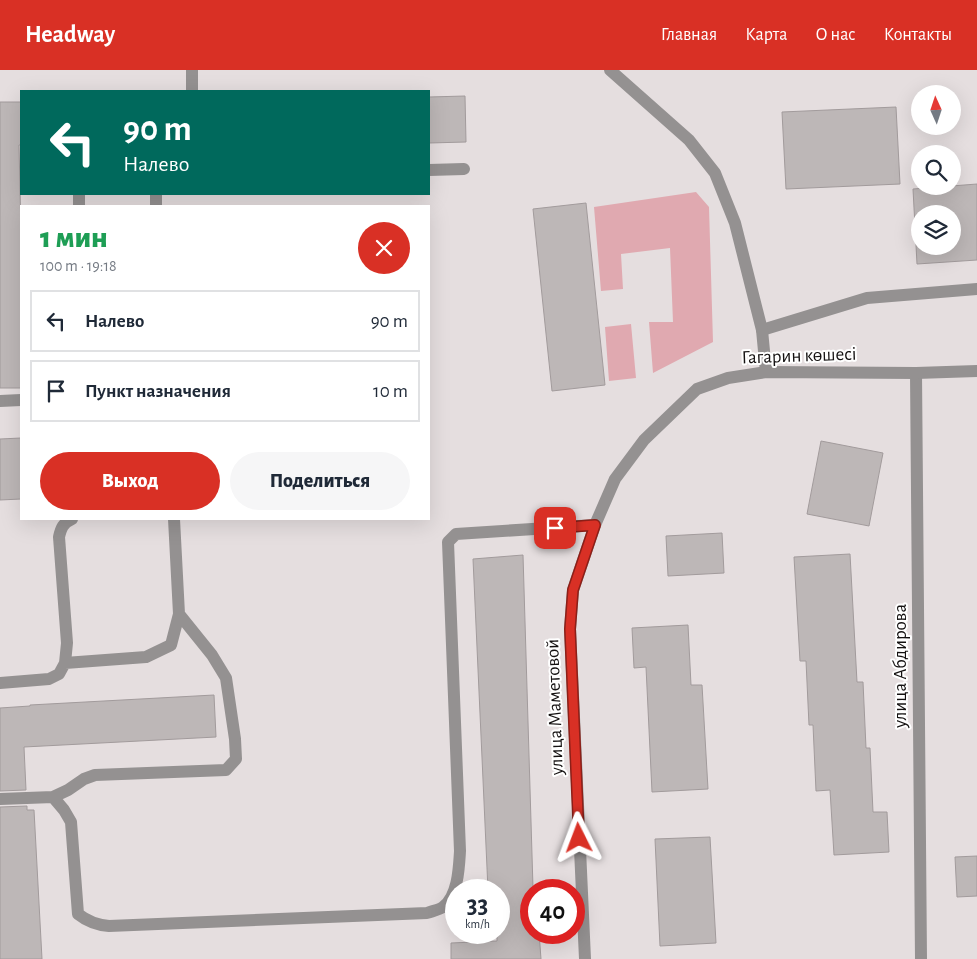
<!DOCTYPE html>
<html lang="ru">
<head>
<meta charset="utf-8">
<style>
  :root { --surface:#fff; --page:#f6f6f7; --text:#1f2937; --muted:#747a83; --line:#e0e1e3; --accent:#d93025 }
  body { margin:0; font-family:"Alegreya Sans",sans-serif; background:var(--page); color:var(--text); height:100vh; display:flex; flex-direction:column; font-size:19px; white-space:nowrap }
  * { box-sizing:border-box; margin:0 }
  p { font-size:16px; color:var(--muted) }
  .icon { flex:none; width:28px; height:28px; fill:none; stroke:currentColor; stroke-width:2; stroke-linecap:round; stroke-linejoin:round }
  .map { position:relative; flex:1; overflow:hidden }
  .drawer { position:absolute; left:20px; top:135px; width:410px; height:315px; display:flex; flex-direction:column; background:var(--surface); border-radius:0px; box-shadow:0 5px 20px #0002 }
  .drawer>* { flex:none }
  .guide { position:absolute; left:20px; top:20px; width:410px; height:105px; border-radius:0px; box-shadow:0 5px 20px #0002; background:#00695c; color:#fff; overflow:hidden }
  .needle { width:32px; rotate:357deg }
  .tools { position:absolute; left:911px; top:15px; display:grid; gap:10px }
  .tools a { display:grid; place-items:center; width:50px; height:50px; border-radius:50%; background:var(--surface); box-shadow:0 5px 20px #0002; font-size:25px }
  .speed { position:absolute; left:445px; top:809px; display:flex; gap:10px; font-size:25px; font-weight:700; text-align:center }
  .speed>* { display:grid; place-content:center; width:65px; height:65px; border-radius:50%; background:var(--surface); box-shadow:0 5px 20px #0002; line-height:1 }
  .speed small { font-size:12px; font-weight:400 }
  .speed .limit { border:8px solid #d22; background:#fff; color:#111 }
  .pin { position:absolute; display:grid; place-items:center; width:42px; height:42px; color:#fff; margin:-21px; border-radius:10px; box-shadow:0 2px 8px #0006 }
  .me { position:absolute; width:55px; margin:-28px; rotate:357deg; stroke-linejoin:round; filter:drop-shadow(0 0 4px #0008) }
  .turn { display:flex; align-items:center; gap:18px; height:105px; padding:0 20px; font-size:22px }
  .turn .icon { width:65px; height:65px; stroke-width:2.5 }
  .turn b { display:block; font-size:35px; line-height:42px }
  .round { display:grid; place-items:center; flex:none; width:52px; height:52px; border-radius:26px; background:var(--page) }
  .head { display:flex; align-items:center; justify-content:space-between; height:85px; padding:0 20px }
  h1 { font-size:30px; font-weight:800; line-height:38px; color:#1e9e55 }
  .button { display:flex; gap:10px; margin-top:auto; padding:10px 20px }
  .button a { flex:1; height:58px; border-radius:30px; background:var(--accent); color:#fff; font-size:20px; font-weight:800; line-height:58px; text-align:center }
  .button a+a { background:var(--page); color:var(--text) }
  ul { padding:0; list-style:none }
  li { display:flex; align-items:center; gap:15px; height:62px; margin:0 10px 8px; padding:0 10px; border:2px solid var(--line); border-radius:0px }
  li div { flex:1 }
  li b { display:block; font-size:19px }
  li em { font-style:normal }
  header { display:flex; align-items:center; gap:30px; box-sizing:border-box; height:70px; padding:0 25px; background:var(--accent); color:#fff }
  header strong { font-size:24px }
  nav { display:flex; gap:28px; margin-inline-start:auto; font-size:18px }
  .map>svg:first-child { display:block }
</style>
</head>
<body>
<header>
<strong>Headway</strong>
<nav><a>Главная</a><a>Карта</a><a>О нас</a><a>Контакты</a></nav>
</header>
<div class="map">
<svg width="977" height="889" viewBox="0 0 977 889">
  <rect width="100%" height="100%" fill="#e5dedf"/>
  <path fill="#e0a9b0" d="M696 122 709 137 713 272 653 303 649 252H673L670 178 621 184 623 219 601 221 594 137Z
    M631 254 636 308 609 311 605 257Z"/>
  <path fill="#bdb7b7" stroke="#a29b9c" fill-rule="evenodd" d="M465 26 466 72 429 73V27Z
    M0 32H21V75H19L21 163V318H0Z
    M896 37 900 114 786 119 782 42Z
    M977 114V190L917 194 913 119ZM920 144H952V176H920Z
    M586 133 605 315 552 321 533 139Z
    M21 368V429L0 430V369Z
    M821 371 883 383 869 456 807 444Z
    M722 463 724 503 668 506 666 466Z
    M850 484 857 612H863L866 678H870L873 742H887L889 782 834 785 830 720 816 721 813 655H809L806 591H800L794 487Z
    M523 485 533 818H531V862H539L541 889H451V873L497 871V862H499V820H488L473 489Z
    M688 555 691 615H702L708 719 652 722 646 597 634 598 632 558Z
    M214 625 216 667 24 677 26 720 0 721V638L30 636V635Z
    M27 736V740H34L42 889H0V737Z
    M710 767 716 873 660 876 655 769Z
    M977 786V826L957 827 955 787Z"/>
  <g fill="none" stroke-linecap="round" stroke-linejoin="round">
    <path stroke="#949191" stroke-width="12" d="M192 21V0
      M429 100 464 99
      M79 124V136
      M156 124V136
      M762 260 867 228 977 219
      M0 331 21 330
      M65 593 146 587 171 575 179 544 174 449
      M0 613 49 609 59 604 65 593 67 573 59 467C61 458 63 453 72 449
      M53 727 64 740 71 752 78 844C88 852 97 855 109 856L427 843C432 841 439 840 443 837 458 826 459 798 460 781L448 472 456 464 595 455
      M0 729 53 727 68 720 84 709 95 705 226 700 236 689 235 669 226 608 212 585 179 544"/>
    <path stroke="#949191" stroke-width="12" d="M610 0 689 70 715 103 735 153 762 260 766 302
      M916 303 921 889"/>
    <path stroke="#949191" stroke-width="12" d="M585 889 570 559 573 520 595 455 615 409 644 370 697 319 728 308 766 302 916 303 977 301"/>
  </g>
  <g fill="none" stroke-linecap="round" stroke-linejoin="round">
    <defs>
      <path id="route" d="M555 458 595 455 573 520 570 559 579 768"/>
    </defs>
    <use href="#route" stroke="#8d1f18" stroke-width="12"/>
    <use href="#route" stroke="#d93025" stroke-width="9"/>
  </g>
  <g text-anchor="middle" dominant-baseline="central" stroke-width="4" stroke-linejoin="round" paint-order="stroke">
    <g font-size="19" fill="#141111" stroke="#fff">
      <text transform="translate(799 286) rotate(-2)">Гагарин көшесі</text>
      <text transform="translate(900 596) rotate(-90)">улица Абдирова</text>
      <text transform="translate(555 637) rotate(-92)">улица Маметовой</text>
    </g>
  </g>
</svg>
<div class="tools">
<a><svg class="needle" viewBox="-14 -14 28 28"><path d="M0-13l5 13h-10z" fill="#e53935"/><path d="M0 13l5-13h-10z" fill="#747a83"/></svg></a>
<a><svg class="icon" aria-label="search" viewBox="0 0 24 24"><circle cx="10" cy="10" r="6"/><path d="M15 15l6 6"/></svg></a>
<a><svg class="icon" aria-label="layers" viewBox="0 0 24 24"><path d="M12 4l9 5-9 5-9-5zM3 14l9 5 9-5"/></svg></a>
</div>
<div class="speed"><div>33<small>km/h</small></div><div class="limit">40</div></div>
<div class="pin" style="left:555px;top:458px;background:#d93025"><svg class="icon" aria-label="arrive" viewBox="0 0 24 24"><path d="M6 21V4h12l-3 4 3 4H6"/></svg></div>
<svg class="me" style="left:579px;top:768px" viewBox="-20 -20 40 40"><path d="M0-17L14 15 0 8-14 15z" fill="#d93025" stroke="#fff" stroke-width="4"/></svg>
<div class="guide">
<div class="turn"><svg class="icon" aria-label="left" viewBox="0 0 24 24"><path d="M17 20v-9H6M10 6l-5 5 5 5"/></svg><div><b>90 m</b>Налево</div></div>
</div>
<section class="drawer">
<div class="head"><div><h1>1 мин</h1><p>100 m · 19:18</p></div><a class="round" style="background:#d93025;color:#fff"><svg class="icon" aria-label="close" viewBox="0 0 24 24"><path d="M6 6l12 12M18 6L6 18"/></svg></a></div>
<ul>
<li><svg class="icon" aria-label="left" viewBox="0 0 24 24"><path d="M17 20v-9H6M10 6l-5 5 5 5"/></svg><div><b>Налево</b></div><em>90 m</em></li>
<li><svg class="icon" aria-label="arrive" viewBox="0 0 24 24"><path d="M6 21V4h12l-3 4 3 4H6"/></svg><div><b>Пункт назначения</b></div><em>10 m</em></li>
</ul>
<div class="button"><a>Выход</a><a>Поделиться</a></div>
</section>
</div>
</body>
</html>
